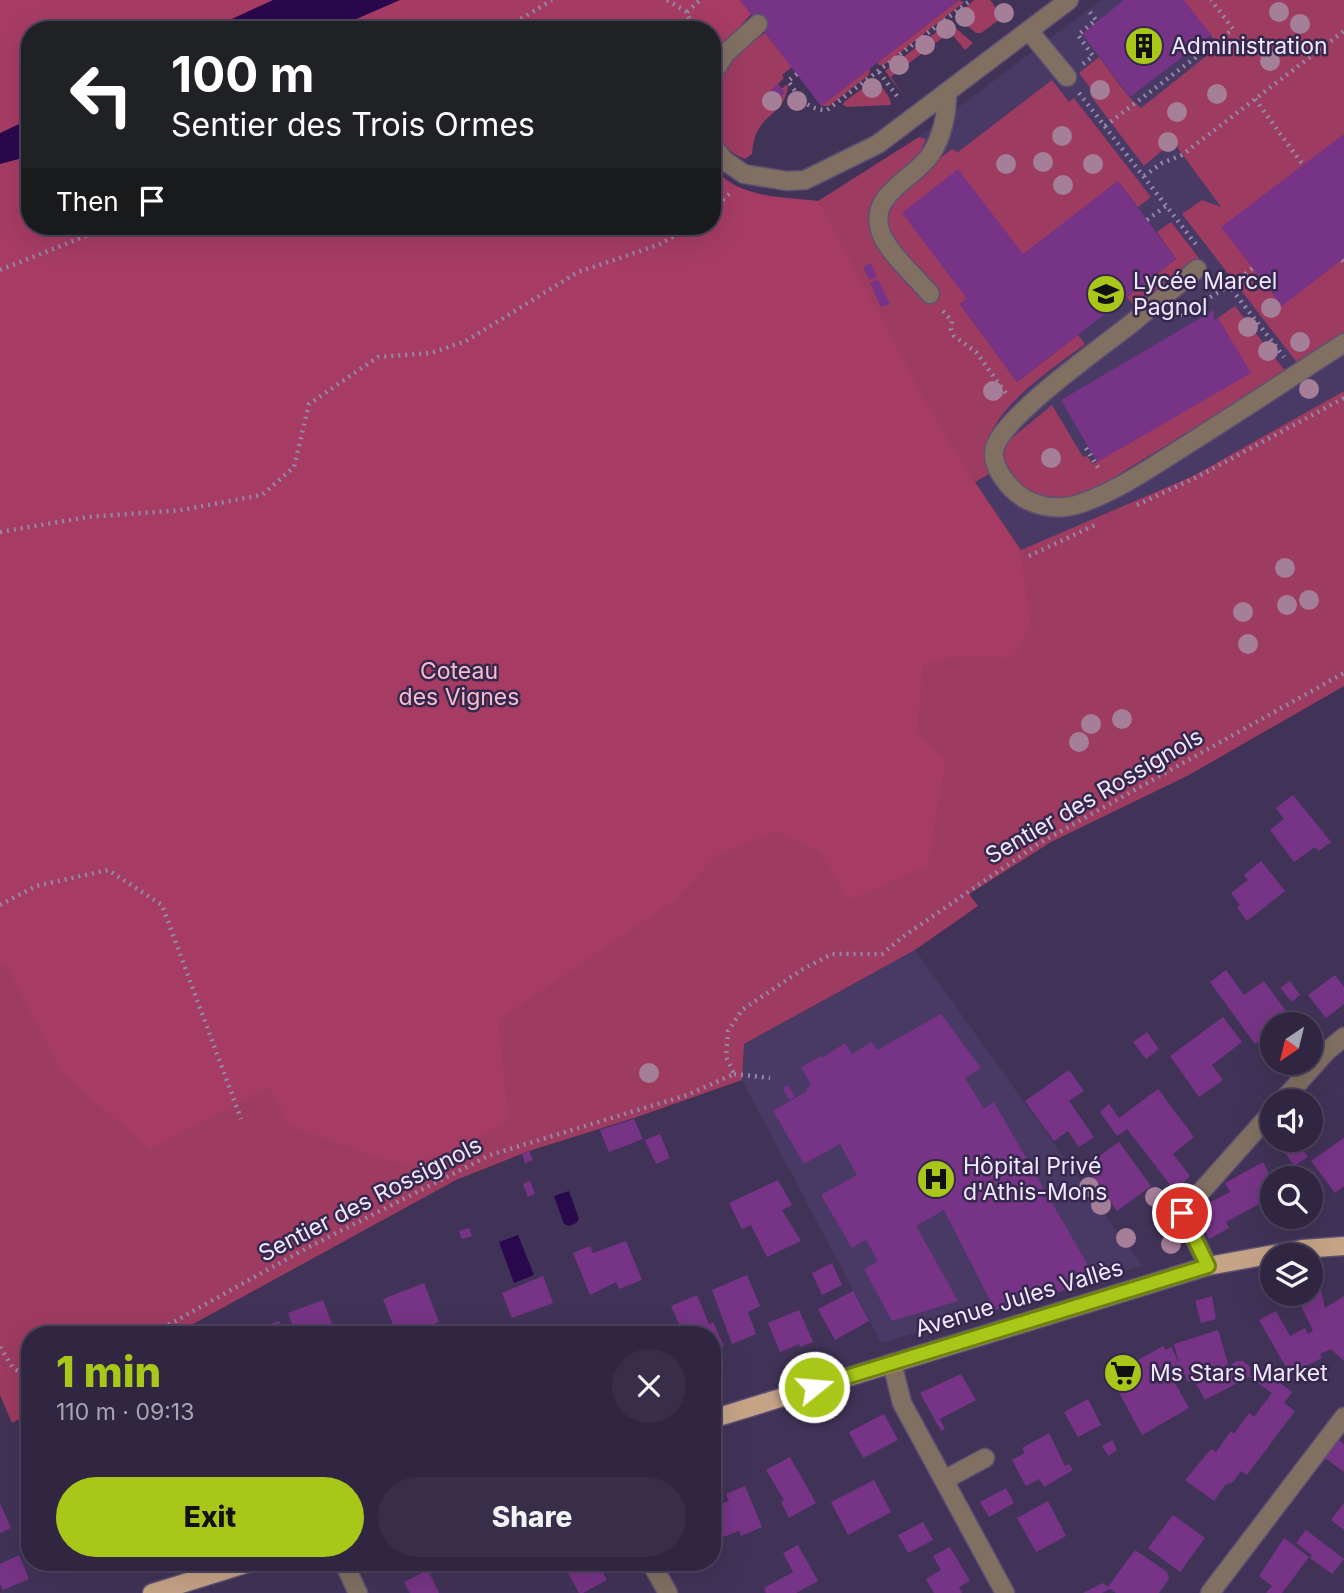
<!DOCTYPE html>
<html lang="en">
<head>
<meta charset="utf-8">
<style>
  :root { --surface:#312642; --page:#392e49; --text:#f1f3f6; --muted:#a8a5b2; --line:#4c435b; --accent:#a9c719 }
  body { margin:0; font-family:Inter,sans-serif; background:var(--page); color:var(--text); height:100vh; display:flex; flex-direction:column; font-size:26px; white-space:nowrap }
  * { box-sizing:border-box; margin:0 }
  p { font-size:23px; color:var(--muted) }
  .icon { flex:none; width:38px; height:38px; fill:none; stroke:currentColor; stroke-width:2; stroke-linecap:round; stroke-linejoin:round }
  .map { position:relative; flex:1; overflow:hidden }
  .drawer { position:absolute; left:21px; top:1326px; width:700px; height:245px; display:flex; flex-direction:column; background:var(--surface); border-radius:28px; box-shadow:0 7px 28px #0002,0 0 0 2px var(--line) }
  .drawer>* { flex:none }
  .hud { position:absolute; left:21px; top:21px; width:700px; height:214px; border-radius:28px; box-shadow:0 7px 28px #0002,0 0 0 2px var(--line); background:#202124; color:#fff; overflow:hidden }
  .needle { width:46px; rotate:215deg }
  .tools { position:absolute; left:1260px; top:1012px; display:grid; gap:14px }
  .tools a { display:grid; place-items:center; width:63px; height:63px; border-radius:50%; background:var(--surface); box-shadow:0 7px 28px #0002,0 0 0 2px var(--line); font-size:35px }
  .pin { position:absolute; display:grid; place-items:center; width:60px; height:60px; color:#fff; margin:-30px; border:4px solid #fff; border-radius:50%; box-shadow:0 2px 7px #0007 }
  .me { position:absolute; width:77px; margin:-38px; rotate:73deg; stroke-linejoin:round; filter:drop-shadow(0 0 5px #0008) }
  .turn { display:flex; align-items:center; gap:24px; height:147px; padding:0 35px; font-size:32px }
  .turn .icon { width:91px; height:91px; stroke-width:2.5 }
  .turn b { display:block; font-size:49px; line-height:60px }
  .then { display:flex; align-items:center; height:66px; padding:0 35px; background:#0003; gap:14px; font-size:26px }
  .round { display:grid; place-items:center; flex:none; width:74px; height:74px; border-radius:37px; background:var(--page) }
  .headline { display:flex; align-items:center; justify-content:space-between; height:119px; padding:0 35px }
  h1 { font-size:42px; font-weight:800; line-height:52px; color:var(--accent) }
  .button { display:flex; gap:14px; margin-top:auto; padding:14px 35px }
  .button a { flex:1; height:80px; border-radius:42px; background:var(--accent); color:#111; font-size:28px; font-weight:800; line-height:80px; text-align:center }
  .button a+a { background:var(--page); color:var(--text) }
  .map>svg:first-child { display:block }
</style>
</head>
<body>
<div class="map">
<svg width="1344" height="1593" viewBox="0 0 1344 1593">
  <rect width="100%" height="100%" fill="#413358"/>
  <path fill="#493965" d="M1101 0H1344V391L1193 476 1021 551 956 454 818 201 919 137Z
    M915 950 1142 1266 881 1343 742 1080 744 1044Z"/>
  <path fill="#9e3b60" d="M0 0H740L751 14 712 57V30H30V226H712V170L742 190 769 196 818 201 919 137 926 139 921 150 940 158 952 149 958 152 1052 80 1069 102 1074 98 1151 197 1138 207 1118 181 960 304 1017 382 1078 335 1085 344C1050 371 968 421 989 474L975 482 1021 550 1193 476 1344 391V686L1189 775 1051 842 969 894 978 906 915 950 744 1044 742 1080 634 1118 529 1151 456 1180 173 1335H30V1413L12 1423 0 1395Z
    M959 0 964 2 962 4 884 65H879L877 63Z
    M974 0H990L1003 17 981 33H976L958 18V15Z
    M1183 0H1344V333L1298 364 1182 214 1202 200 1221 207 1174 143 1172 142 1144 166 1090 95 1093 92 1079 73 1099 57 1129 97 1141 108 1219 46Z
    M947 24 952 25 973 43 965 50 950 32 891 77 904 96 885 71Z
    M765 33 792 67 782 75 784 78 778 84 781 89 786 85 788 86C783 120 755 111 752 154L745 159C703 144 706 91 731 61 740 50 753 41 765 33Z
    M870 68 869 75 829 106H821Z
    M874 80C881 83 891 98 891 105L847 107 843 105 844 102Z
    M1171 222 1199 258 1134 306 1127 297 1176 259 1157 232Z
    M1235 306 1286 372 1103 484C1091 489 1076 498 1062 500 1031 504 999 476 1003 445L1052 405 1083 457 1087 456 1093 464 1250 373 1218 318Z"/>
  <path fill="#a63c64" d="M0 0H740L751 14 712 57V30H30V226H712V170C740 196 782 199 818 201L927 404 956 454 1020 551 1031 626 1012 658 965 655 923 664 917 735 946 759 927 866 849 900 819 851 776 831 718 854 675 900 498 1020 509 1119 459 1149 406 1165 380 1158 290 1126 269 1086 150 1149 63 1074 5 964 0 966Z"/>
  <path fill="#2a084d" d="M273 0H400L331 30H208Z
    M30 119V156L0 164V133Z
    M569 1191 579 1219 576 1223 569 1226 564 1224 554 1196Z
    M518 1235 534 1275 514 1283 499 1242Z"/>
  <path fill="#773486" d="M740 0H959L821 106Z
    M1124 0H1184L1211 35 1130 97 1082 34Z
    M778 84 785 93 774 102 767 93Z
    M1344 134V258L1282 306 1221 227Z
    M958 169 1023 254 1118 181 1176 259 1017 382 960 304 967 299 902 213Z
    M871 263 877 277 869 280 863 267Z
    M878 279 890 304 881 307 870 283Z
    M1214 310V321L1218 318 1251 373 1097 462 1061 400Z
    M1293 795 1331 842 1319 851 1315 847 1294 862 1270 830 1284 819 1276 808Z
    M1261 861 1285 891 1247 921 1237 907 1240 905 1231 893 1248 880 1244 875Z
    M1226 970 1244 995 1264 981 1288 1014 1272 1024V1031L1255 1044 1210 982Z
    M1335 975 1344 987V1004L1326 1018 1308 995Z
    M1290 981 1300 995 1292 1002 1280 988Z
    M941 1014 981 1068 965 1078 984 1109 994 1102 1097 1281 995 1310 944 1210 916 1226 958 1301 892 1321 864 1269 878 1261 866 1240 852 1248 821 1195 857 1175 840 1144 804 1164 773 1111 807 1091 806 1088 811 1085 801 1067 821 1056 822 1058 845 1043 852 1054 872 1042 877 1050Z
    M1223 1017 1242 1042 1212 1065 1223 1080 1199 1097 1170 1056Z
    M1147 1032 1159 1049 1146 1059 1133 1042Z
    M1069 1070 1084 1091 1069 1101 1094 1137 1079 1147 1068 1131 1054 1141 1025 1101Z
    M788 1085 795 1097 789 1100 783 1088Z
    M1158 1089 1194 1137 1173 1154 1190 1176 1175 1191 1127 1129 1117 1136 1100 1112 1109 1104 1119 1118Z
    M634 1119 643 1139 609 1152 600 1130Z
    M660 1134 670 1158 656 1164 645 1140Z
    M1344 1138V1186L1335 1193 1311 1161Z
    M1292 1139H1295L1308 1157 1294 1166 1281 1146Z
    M1119 1142 1151 1186 1117 1211 1085 1166Z
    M529 1151 533 1160 525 1163 522 1154Z
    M1263 1162 1272 1179V1197L1226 1222 1229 1228 1209 1239 1193 1211 1230 1192 1225 1183Z
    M778 1180 792 1205 782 1210 801 1241 767 1257 751 1225 742 1229 729 1203Z
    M530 1181 535 1194 528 1197 523 1184Z
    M469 1228 472 1236 462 1239 459 1231Z
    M626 1241 642 1280 619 1289 616 1282 590 1295 573 1253 590 1246 593 1253Z
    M832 1263 842 1285 822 1295 812 1273Z
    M1316 1271 1325 1308 1344 1296V1361L1331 1349 1320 1354 1322 1358 1290 1374 1259 1320 1276 1311 1290 1336 1305 1328 1308 1334 1313 1331 1295 1293H1311V1272Z
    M747 1275 760 1306 748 1312 756 1334 732 1344 712 1290Z
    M543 1276 553 1303 512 1318 502 1293Z
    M424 1283 439 1322 407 1335H397L383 1299Z
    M853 1291 869 1321 835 1340 818 1309Z
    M697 1295 709 1324 713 1322 724 1346 712 1351V1335H684L671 1306Z
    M1212 1296 1216 1319 1201 1323 1195 1301Z
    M323 1300 336 1335H296L288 1313Z
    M799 1310 813 1342 800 1347 799 1344 780 1352 768 1323Z
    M279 1321 284 1335H241Z
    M1218 1330 1229 1367 1236 1361H1243L1250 1367V1376L1262 1369 1292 1392 1284 1403 1295 1411 1247 1475 1241 1471 1232 1483 1226 1484 1214 1501 1185 1480 1211 1449 1216 1452 1231 1431 1234 1434 1249 1413 1254 1417 1272 1393 1249 1377 1205 1400 1194 1380 1187 1381 1185 1374 1174 1381 1189 1408 1142 1435 1110 1376 1163 1346 1166 1350 1171 1347 1179 1363 1174 1344Z
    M961 1374 976 1400 940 1419 945 1429 941 1431 920 1393Z
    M1088 1399 1101 1425 1078 1437 1064 1412Z
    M884 1414 898 1440 863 1458 849 1432Z
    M1049 1433 1065 1466 1069 1464 1073 1470 1044 1487 1039 1479 1026 1486 1012 1460 1025 1453 1022 1448Z
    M1112 1440 1117 1450 1108 1456 1102 1446Z
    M1339 1440 1344 1444V1472L1325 1458Z
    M790 1457 816 1503 789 1518 781 1502 784 1500 766 1470Z
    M874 1480 891 1512 848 1535 831 1502Z
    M745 1486 762 1527 741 1536 739 1531 712 1541V1507L729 1501 726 1494Z
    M1006 1488 1014 1503 989 1517 980 1502Z
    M1048 1501 1066 1536 1036 1552 1017 1518Z
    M0 1503 11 1528 0 1533Z
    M1344 1503V1530L1331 1520Z
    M1173 1515 1205 1538 1180 1572 1148 1548Z
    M923 1522 933 1540 908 1553 898 1535Z
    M1306 1530 1344 1559 1332 1574 1310 1558 1312 1555 1296 1543Z
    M1284 1538 1309 1557 1282 1593H1266L1272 1586 1259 1576Z
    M798 1545 818 1581 796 1593H766L764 1588 793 1572 783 1553Z
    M950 1547 970 1581 959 1587 962 1593H934L926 1579 941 1570 933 1556Z
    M1135 1550 1167 1572 1169 1579 1159 1593H1116L1110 1589 1102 1593H1083L1103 1583 1108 1587Z
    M19 1555 29 1579 3 1590 0 1584V1564Z
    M566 1563H598L607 1580 583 1593H579L563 1564Z
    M428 1570 439 1593H410L404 1582Z"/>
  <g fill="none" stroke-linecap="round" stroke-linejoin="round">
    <defs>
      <path id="minor" d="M1029 31 1067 77
        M712 75 726 53 758 24
        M712 145 725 161 744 174 787 181 805 180 878 144 1069 0
        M1197 269C1175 287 1154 305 1132 323 1102 347 1006 414 995 447 989 466 1010 490 1025 499 1043 508 1063 510 1082 503 1119 490 1155 465 1188 444 1240 411 1292 377 1344 343
        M930 294C916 277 886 251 880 230 869 193 915 179 931 154 943 135 947 114 947 92
        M1282 1101 1327 1051 1344 1037
        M1208 1266 1182 1213 1272 1112
        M892 1363 902 1403 1005 1593
        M944 1480 985 1458
        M344 1563 358 1593
        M651 1563 668 1593
        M1210 1593 1344 1417"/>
      <path id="major" d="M712 1419 1208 1266 1302 1249 1344 1246
        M152 1593 249 1563"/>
    </defs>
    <use href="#minor" stroke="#5d5073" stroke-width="21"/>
    <use href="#major" stroke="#5d5073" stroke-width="21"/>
    <path stroke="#9488a7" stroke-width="4.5" stroke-dasharray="2 5" stroke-linecap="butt" d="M667 0 687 12 693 30
      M687 12 700 0
      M503 30 552 0
      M1083 64 1093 56 1078 35 1096 20 1089 11
      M879 72 900 100
      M797 74 788 81C799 96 806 110 827 110L971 0
      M1079 93 1198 247
      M1255 99 1303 165
      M1105 126 1233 29 1211 0
      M1144 176 1162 163 1182 155 1344 31
      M712 209 733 191
      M1147 220 1167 205
      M1342 260 1344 262
      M0 270 111 226
      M1219 273 1284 357
      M943 311 952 321 951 329 954 336 976 352 1008 396
      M1180 315 1229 286 1253 268
      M1086 448 1100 471
      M1137 505 1199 476 1344 398
      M0 532 88 517 182 510 262 495 294 467 309 404 378 357 431 353 466 341 578 272 658 245 692 226
      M1029 556 1095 525
      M0 905 36 886 108 870 162 905 241 1119
      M734 1074 770 1078
      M150 1335 305 1249 490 1155 687 1095 734 1074 726 1057 728 1031 742 1010 803 969 832 954H882L904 936 1038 844 1344 673
      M0 1347 13 1368 30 1378"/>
    <use href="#minor" stroke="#817062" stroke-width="18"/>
    <use href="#major" stroke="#c5a387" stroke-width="18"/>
  </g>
  <g fill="#a57f98">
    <circle cx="1279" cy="12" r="10"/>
    <circle cx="1004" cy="13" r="10"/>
    <circle cx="965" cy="17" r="10"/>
    <circle cx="1300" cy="24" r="10"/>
    <circle cx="946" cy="29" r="10"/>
    <circle cx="925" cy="45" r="10"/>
    <circle cx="1270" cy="61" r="10"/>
    <circle cx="899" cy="65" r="10"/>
    <circle cx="872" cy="88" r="10"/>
    <circle cx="1100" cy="90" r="10"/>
    <circle cx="1217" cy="94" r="10"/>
    <circle cx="772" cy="101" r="10"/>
    <circle cx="797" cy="101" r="10"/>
    <circle cx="1177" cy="112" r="10"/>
    <circle cx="1062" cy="136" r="10"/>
    <circle cx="1168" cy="142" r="10"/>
    <circle cx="1043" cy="162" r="10"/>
    <circle cx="1006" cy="164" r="10"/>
    <circle cx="1093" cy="164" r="10"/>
    <circle cx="1063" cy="185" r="10"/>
    <circle cx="1271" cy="308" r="10"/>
    <circle cx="1248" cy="327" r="10"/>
    <circle cx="1300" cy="342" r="10"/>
    <circle cx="1268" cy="351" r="10"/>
    <circle cx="1309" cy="389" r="10"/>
    <circle cx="993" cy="391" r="10"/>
    <circle cx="1051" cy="458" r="10"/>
    <circle cx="1285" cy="568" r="10"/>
    <circle cx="1309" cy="600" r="10"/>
    <circle cx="1287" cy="605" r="10"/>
    <circle cx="1243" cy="612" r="10"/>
    <circle cx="1248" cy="644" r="10"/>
    <circle cx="1122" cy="719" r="10"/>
    <circle cx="1091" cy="724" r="10"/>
    <circle cx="1079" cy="742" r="10"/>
    <circle cx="649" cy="1073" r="10"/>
    <circle cx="1089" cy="1187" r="10"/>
    <circle cx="1155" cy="1197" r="10"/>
    <circle cx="1101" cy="1205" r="10"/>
    <circle cx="1126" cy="1238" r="10"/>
    <circle cx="1171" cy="1244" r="10"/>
  </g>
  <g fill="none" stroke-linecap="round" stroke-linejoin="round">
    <defs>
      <path id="route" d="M814 1387 1208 1266 1182 1213"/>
    </defs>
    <use href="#route" stroke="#6e8110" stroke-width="18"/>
    <use href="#route" stroke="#a9c719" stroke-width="12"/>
  </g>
  <defs>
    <symbol id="building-disc" viewBox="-11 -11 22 22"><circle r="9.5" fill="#a9c719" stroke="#36284d"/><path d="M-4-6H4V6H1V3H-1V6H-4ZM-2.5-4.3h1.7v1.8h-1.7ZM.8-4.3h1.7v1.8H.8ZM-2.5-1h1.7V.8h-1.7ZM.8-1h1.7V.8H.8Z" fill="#111"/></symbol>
    <symbol id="school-disc" viewBox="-11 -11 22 22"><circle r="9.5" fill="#a9c719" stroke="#36284d"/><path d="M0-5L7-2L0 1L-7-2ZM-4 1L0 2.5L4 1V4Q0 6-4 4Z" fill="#111"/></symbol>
    <symbol id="hospital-disc" viewBox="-11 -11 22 22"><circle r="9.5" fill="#a9c719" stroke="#36284d"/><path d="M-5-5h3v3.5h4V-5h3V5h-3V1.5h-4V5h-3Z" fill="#111"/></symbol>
    <symbol id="supermarket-disc" viewBox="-11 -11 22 22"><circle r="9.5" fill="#a9c719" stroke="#36284d"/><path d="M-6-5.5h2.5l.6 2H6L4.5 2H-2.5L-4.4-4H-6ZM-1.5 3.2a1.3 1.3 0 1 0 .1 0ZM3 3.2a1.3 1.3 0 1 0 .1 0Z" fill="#111"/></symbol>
  </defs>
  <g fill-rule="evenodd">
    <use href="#building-disc" x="1122" y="24" width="44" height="44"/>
    <use href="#school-disc" x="1084" y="272" width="44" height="44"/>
    <use href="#hospital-disc" x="914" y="1157" width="44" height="44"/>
    <use href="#supermarket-disc" x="1101" y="1351" width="44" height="44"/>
  </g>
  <g text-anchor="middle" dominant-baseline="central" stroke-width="5" stroke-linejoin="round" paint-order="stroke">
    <g font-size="23" fill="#efe7ff" stroke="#36284d" text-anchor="start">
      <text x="1171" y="46">Administration</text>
      <text x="1133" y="281">Lycée Marcel<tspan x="1133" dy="26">Pagnol</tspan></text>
      <text x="963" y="1166">Hôpital Privé<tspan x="963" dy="26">d'Athis-Mons</tspan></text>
      <text x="1150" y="1373">Ms Stars Market</text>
    </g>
    <g font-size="23" fill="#f7bdcd" stroke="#36284d">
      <text x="459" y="671">Coteau<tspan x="459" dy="26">des Vignes</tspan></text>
    </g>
    <g font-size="23" fill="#efe7ff" stroke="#36284d">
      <text transform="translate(1094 796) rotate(-30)">Sentier des Rossignols</text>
      <text transform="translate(370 1199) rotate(-27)">Sentier des Rossignols</text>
      <text transform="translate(1019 1298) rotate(-17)">Avenue Jules Vallès</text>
    </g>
  </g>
</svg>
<div class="tools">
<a><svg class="needle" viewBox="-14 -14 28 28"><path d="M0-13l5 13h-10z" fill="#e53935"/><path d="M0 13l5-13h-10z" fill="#a8a5b2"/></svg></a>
<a><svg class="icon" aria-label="sound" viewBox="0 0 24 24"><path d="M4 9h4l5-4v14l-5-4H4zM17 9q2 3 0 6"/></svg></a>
<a><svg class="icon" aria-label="search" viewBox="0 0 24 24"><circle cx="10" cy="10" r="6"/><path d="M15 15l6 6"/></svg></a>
<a><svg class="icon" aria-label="layers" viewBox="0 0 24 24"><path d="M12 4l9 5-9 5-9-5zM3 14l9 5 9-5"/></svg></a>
</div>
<div class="pin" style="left:1182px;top:1213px;background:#d93025"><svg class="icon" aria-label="arrive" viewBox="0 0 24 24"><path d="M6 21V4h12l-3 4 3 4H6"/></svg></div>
<svg class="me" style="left:814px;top:1387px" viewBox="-20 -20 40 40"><circle r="17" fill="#a9c719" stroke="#fff" stroke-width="3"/><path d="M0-11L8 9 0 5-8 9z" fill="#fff"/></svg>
<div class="hud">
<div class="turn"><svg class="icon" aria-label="left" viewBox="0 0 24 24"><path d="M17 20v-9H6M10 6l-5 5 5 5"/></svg><div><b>100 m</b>Sentier des Trois Ormes</div></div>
<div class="then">Then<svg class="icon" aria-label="arrive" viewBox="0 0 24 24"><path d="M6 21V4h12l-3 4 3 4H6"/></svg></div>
</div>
<section class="drawer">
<div class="headline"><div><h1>1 min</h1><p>110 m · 09:13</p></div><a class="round"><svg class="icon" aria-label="close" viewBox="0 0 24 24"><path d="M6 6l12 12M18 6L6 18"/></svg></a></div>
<div class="button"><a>Exit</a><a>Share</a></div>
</section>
</div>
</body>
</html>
